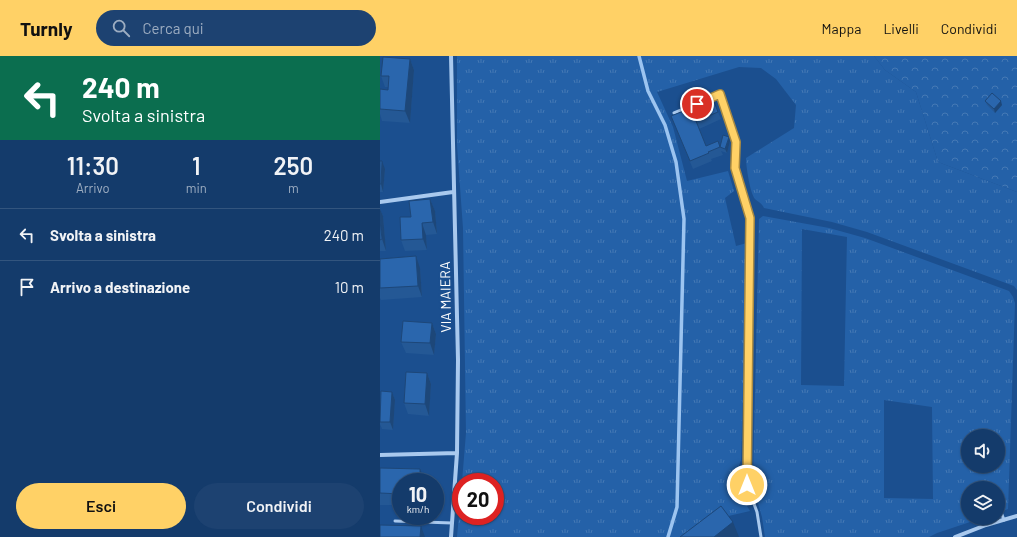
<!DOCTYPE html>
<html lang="it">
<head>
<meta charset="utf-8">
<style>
  :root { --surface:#143b6b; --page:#1d4271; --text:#f1f3f6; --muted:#9dadc1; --line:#33557e; --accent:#ffd166 }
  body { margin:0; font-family:Barlow,sans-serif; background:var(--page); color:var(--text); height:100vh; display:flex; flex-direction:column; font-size:15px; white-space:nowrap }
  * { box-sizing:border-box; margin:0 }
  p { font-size:13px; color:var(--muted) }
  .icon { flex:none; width:22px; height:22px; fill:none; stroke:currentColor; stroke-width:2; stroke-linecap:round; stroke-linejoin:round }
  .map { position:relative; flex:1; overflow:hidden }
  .details { display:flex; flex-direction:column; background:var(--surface); width:380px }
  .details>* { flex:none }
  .hud { background:#0b6e4f; color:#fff; overflow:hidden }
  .fabs { position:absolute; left:581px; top:373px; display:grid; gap:8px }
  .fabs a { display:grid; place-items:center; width:44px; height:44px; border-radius:50%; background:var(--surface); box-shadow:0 1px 3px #0004,0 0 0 1px var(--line); font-size:20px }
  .speed { position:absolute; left:12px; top:417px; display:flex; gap:8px; font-size:20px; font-weight:700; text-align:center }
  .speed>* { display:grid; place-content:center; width:52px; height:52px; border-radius:50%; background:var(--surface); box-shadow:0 1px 3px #0004,0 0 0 1px var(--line); line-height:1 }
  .speed small { font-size:10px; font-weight:400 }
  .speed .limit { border:6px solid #d22; background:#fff; color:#111 }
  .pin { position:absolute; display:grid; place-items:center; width:34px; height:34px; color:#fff; margin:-17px; border:2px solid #fff; border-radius:50%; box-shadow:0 1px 4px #0007 }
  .me { position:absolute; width:44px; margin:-22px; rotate:0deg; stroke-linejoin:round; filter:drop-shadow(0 0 3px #0008) }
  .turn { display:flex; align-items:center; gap:14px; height:84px; padding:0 16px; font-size:18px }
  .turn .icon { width:52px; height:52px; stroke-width:2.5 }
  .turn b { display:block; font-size:28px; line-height:34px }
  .eta { display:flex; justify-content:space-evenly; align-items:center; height:68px; text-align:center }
  .eta b { font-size:24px; font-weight:600; line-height:28px }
  .button { display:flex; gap:8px; margin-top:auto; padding:8px 16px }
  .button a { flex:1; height:46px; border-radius:24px; background:var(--accent); color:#111; font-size:16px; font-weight:600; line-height:46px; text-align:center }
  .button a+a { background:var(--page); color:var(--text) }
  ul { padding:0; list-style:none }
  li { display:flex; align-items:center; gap:12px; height:52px; padding:0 16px; border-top:1px solid var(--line) }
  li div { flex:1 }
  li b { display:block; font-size:15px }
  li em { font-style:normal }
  header { display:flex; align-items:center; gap:24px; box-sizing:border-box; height:56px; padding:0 20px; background:var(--accent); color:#111 }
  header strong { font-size:19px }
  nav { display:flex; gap:22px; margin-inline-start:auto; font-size:14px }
  .search { width:280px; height:36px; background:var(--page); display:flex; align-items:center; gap:10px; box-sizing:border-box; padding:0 14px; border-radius:22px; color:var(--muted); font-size:15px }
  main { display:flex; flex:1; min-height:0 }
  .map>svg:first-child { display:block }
</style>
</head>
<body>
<header>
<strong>Turnly</strong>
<div class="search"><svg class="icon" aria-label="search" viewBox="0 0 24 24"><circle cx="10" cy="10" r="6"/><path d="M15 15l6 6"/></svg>Cerca qui</div>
<nav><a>Mappa</a><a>Livelli</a><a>Condividi</a></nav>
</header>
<main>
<section class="details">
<div class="hud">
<div class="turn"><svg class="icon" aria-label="left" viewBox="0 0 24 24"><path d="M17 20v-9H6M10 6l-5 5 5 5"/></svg><div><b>240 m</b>Svolta a sinistra</div></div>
</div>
<div class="eta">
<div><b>11:30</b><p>Arrivo</p></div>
<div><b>1</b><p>min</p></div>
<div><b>250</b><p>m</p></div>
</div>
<ul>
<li><svg class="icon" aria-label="left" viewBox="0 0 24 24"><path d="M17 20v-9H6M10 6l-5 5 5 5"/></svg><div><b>Svolta a sinistra</b></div><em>240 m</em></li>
<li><svg class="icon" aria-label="arrive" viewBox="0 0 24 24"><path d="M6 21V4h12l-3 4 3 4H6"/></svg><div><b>Arrivo a destinazione</b></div><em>10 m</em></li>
</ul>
<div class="button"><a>Esci</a><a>Condividi</a></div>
</section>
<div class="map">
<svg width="637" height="481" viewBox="0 0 637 481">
  <defs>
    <pattern id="grass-tufts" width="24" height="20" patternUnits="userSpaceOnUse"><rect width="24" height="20" fill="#2461a8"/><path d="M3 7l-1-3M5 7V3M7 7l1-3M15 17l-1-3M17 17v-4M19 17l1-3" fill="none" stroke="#4579b5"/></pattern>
    <pattern id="forest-crowns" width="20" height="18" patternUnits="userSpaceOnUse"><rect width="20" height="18" fill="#2461a8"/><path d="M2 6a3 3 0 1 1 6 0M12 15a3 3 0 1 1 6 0" fill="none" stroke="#4579b5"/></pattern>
  </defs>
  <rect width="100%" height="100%" fill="#1b4f8f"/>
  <path fill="url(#grass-tufts)" fill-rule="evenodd" d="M77 0H494L505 14 536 36 558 106 637 136V234L634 230 487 176 452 166 384 152C382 147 378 146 375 143 370 137 366 110 366 102L414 72 416 49 396 23 381 12 359 11 277 36 293 71 307 125 348 115 354 135 345 142 356 190 367 187 361 404C359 410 357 415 356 420 353 435 364 444 370 455L344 461 310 481H77L81 438V460H115V426H82L86 377 83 172 77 89Z
    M383 160 449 172 485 182 629 235 633 241 635 247 628 453 618 457V432H588V462H602L557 477 549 481H385L382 461 374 433 373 422 379 163ZM422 173 467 181 464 330 421 329ZM504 344 552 351 553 443 504 442ZM588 380H618V410H588Z"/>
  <path fill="url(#forest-crowns)" d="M494 0H637V136L558 106 536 36 505 14Z"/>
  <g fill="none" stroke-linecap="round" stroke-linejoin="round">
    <path stroke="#9cc4f0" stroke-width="3.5" d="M259 0 268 35 285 69 296 106 304 163 297 451 288 481"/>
    <path stroke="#a9c9ee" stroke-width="3" d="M294 57 340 38 356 87 355 112 370 162 367 429 377 456 381 481
      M621 456 624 464
      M15 465 72 467"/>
    <path stroke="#a9c9ee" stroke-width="4" d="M71 0 78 304 77 397 71 481
      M0 146 73 136
      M0 399 77 397
      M575 481 606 469 637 460"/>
  </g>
  <path fill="#245895" d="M30 3 34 14 30 67 2 65 0 58V53L8 34V31H5L1 20Z
    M605 45 622 49 615 57 607 49Z
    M338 56 341 63 319 73 326 90 340 91 349 81 350 85 347 97 341 95 343 99 331 103 332 105 313 113 291 60Z
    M0 105 5 113 3 136H0Z
    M50 143 55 155 57 178 46 179 47 194 25 195 21 184 31 161Z
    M0 153 3 160 6 195H0Z
    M0 203 40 212 42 241 1 244 0 242Z
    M52 267 56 278 54 299 26 297 21 286Z
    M47 317 51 328 49 360 28 358 24 347Z
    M12 336 15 344 13 374 2 373 0 368V350Z
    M0 412 40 413 45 424V426H21V449H0Z"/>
  <path fill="#1d4779" d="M30 3 34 14 30 67 25 55Z
    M621 45 622 49 615 57 614 53Z
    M349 81 350 85 347 97 345 93Z
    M2 105 5 113 3 136 1 128Z
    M50 143 55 155 57 178 53 166Z
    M0 153 3 160 6 195 2 183 0 164Z
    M42 167 46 179 47 194 43 183Z
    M36 200 40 212 42 241 38 230Z
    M52 267 56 278 54 299 50 287Z
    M47 317 51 328 49 360 45 348Z
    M12 336 15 344 13 374 10 366Z
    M40 413 45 424V426H40Z
    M353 466 359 481H334Z
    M41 470 45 481H40Z"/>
  <path fill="#2a66ad" stroke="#1d4779" d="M3 1 30 3 25 55 0 53V33L8 34 9 20H1Z
    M612 37 621 45 614 53 605 45Z
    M333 43 338 56 316 65 326 90 338 85 340 91 328 96 329 97 310 105 291 60Z
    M343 79 349 81 345 93 340 91Z
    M0 105H2L1 128H0Z
    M50 143 53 166 42 167 43 183 21 184 20 161H31L29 145Z
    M0 164 2 183 0 184Z
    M36 200 38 230 0 232V203Z
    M23 265 52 267 50 287 21 286Z
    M26 316 47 317 45 348 24 347Z
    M1 335 12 336 10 366H0Z
    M0 412 40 413V426H21V438L0 437Z
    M341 450 353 466 334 481H300Z
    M0 469 41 470 40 481H0Z"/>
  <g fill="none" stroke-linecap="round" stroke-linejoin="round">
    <defs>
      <path id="route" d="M317 48 340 38 356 86 355 112 370 162 367 429"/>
    </defs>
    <use href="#route" stroke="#a68842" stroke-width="10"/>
    <use href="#route" stroke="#ffd166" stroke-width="7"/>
  </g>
  <g text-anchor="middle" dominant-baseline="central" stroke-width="4" stroke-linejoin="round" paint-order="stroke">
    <g font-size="14" fill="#fff" stroke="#1b4f8f">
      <text transform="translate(65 241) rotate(-91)">VIA MAIERA</text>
    </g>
  </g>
</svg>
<div class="fabs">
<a><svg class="icon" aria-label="sound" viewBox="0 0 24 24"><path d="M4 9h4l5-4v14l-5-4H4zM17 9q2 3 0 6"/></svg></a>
<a><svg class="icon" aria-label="layers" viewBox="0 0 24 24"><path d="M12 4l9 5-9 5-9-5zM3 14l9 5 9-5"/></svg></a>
</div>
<div class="speed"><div>10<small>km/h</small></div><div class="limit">20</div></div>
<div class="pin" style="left:317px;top:48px;background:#d93025"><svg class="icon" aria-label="arrive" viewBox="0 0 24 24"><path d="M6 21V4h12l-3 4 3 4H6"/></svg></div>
<svg class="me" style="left:367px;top:429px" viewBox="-20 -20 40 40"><circle r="17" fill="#ffd166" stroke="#fff" stroke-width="3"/><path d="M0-11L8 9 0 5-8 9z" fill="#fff"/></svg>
</div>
</main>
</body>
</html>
